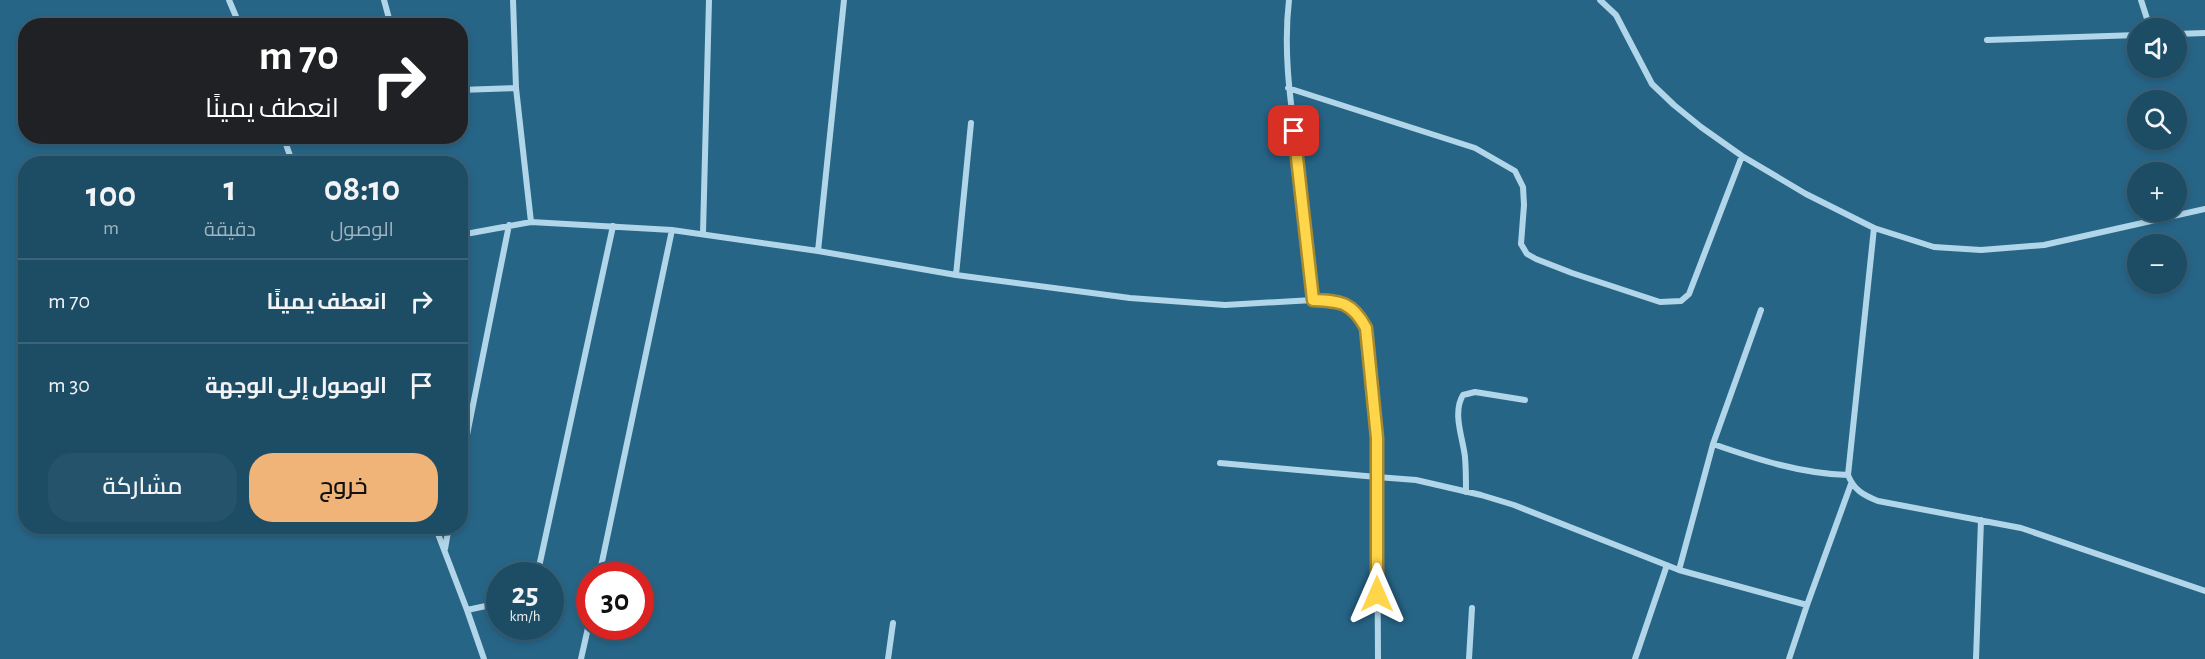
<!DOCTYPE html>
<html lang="ar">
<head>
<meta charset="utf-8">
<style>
  :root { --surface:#1d4c65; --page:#25536b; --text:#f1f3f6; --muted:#a0b4bf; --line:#3b6379; --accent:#f1b478 }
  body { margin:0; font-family:"Alegreya Sans",Cairo,sans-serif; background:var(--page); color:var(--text); direction:rtl; height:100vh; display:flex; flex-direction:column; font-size:22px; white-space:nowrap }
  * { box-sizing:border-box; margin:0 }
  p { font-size:20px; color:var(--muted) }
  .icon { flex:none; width:33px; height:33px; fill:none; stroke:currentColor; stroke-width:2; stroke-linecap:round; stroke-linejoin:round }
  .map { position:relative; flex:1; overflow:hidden; direction:ltr }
  .sheet { position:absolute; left:18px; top:156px; width:450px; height:378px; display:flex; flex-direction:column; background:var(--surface); border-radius:24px; box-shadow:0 3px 9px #0003,0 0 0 2px var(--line); direction:rtl }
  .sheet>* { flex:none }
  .top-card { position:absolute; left:18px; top:18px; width:450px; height:126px; border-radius:24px; box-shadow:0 3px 9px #0003,0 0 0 2px var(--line); direction:rtl; background:#202124; color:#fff; overflow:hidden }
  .tools { position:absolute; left:2127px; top:18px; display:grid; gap:12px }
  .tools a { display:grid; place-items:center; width:60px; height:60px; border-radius:50%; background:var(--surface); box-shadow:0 3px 9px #0003,0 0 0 2px var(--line); font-size:30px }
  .speed { position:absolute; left:486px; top:562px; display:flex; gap:12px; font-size:30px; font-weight:700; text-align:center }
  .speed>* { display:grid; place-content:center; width:78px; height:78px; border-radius:50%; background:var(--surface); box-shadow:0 3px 9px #0003,0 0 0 2px var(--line); line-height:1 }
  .speed small { font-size:15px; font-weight:400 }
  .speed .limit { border:9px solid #d22; background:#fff; color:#111 }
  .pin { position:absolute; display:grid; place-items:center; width:51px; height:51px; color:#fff; margin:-26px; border-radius:12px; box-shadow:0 3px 9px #0006 }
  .me { position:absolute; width:66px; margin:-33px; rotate:0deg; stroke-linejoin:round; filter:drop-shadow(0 0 4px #0008) }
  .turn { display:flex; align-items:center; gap:21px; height:126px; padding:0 30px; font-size:27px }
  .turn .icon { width:78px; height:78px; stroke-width:2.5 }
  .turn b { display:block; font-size:42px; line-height:51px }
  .eta { display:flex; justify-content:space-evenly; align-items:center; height:102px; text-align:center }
  .eta b { font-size:36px; font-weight:600; line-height:42px }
  .action { display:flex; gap:12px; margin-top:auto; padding:12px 30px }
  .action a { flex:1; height:69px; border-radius:24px; background:var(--accent); color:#111; font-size:24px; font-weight:600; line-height:69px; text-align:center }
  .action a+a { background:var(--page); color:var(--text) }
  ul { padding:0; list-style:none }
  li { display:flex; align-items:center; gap:18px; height:84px; padding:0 30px; border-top:2px solid var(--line) }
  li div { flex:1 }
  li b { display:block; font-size:22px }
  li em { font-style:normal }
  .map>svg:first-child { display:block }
</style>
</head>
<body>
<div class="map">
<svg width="2205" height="659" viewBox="0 0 2205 659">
  <rect width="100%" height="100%" fill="#276587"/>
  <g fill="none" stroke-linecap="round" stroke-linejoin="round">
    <path stroke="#b2d6e9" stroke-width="6" d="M229 0 240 26
      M384 0 391 26
      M513 0 516 88 531 222
      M1289 0C1282 59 1293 116 1300 175 1305 216 1309 258 1313 300
      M1600 0 1616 15 1652 84 1674 105 1701 127 1742 156 1806 194 1874 228 1934 247 1981 250 2044 245 2205 209
      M2141 0 2150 28
      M2176 34 2205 33
      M1987 40 2138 35
      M1288 88 1475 148 1515 171 1523 187 1524 205 1521 244 1527 254 1536 259 1572 273 1660 302 1681 301 1689 294 1742 156
      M460 90 516 88
      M283 136 293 164
      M1874 228 1848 475C1854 490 1863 495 1878 501L2021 528 2205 591
      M703 233 709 0
      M460 235 531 222 672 230 818 251 956 275 1130 298 1225 305 1313 300 1331 301 1349 305 1359 314 1366 328 1377 438V477L1416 480 1481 495 1514 505 1679 570 1807 605
      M818 251 844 0
      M956 275 971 123
      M1761 310 1713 444C1756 459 1802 474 1848 475
      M1220 463 1377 477 1378 659
      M460 470 509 225
      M1466 492C1466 480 1466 469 1465 457 1463 438 1452 413 1463 395L1475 392 1525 400
      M435 526 467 610 484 659
      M445 549 449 526
      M1679 570 1713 444
      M537 576 613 226
      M599 576 672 230
      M467 610 500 603
      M581 659 590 619
      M888 659 893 623
      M1469 659 1472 608
      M1635 659 1667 565
      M1789 659 1807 605 1851 484
      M1976 659 1981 520"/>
  </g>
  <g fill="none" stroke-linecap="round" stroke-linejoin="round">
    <defs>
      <path id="route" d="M1294 131 1313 300C1341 301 1352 302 1366 328L1377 438V594"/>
    </defs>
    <use href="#route" stroke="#a68a30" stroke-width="15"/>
    <use href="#route" stroke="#ffd54a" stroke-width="10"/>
  </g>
</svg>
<div class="tools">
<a><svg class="icon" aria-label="sound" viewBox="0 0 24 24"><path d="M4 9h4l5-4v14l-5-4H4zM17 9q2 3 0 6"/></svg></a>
<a><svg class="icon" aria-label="search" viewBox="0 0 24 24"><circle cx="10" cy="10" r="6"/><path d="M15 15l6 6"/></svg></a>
<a>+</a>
<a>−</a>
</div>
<div class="speed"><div>25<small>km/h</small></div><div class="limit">30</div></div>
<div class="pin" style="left:1294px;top:131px;background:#d93025"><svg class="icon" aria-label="arrive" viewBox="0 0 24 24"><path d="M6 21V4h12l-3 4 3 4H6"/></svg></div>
<svg class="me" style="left:1377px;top:594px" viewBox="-20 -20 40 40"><path d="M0-17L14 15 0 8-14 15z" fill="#ffd54a" stroke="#fff" stroke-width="4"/></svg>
<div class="top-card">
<div class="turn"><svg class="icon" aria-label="right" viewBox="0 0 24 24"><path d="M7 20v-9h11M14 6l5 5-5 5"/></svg><div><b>70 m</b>انعطف يمينًا</div></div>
</div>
<section class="sheet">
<div class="eta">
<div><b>08:10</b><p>الوصول</p></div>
<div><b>1</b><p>دقيقة</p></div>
<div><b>100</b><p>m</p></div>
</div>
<ul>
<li><svg class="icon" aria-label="right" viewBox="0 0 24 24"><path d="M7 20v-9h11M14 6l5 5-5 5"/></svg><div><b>انعطف يمينًا</b></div><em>70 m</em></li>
<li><svg class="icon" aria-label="arrive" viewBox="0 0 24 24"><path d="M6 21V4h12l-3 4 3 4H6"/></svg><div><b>الوصول إلى الوجهة</b></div><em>30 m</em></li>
</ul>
<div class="action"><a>خروج</a><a>مشاركة</a></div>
</section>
</div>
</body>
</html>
